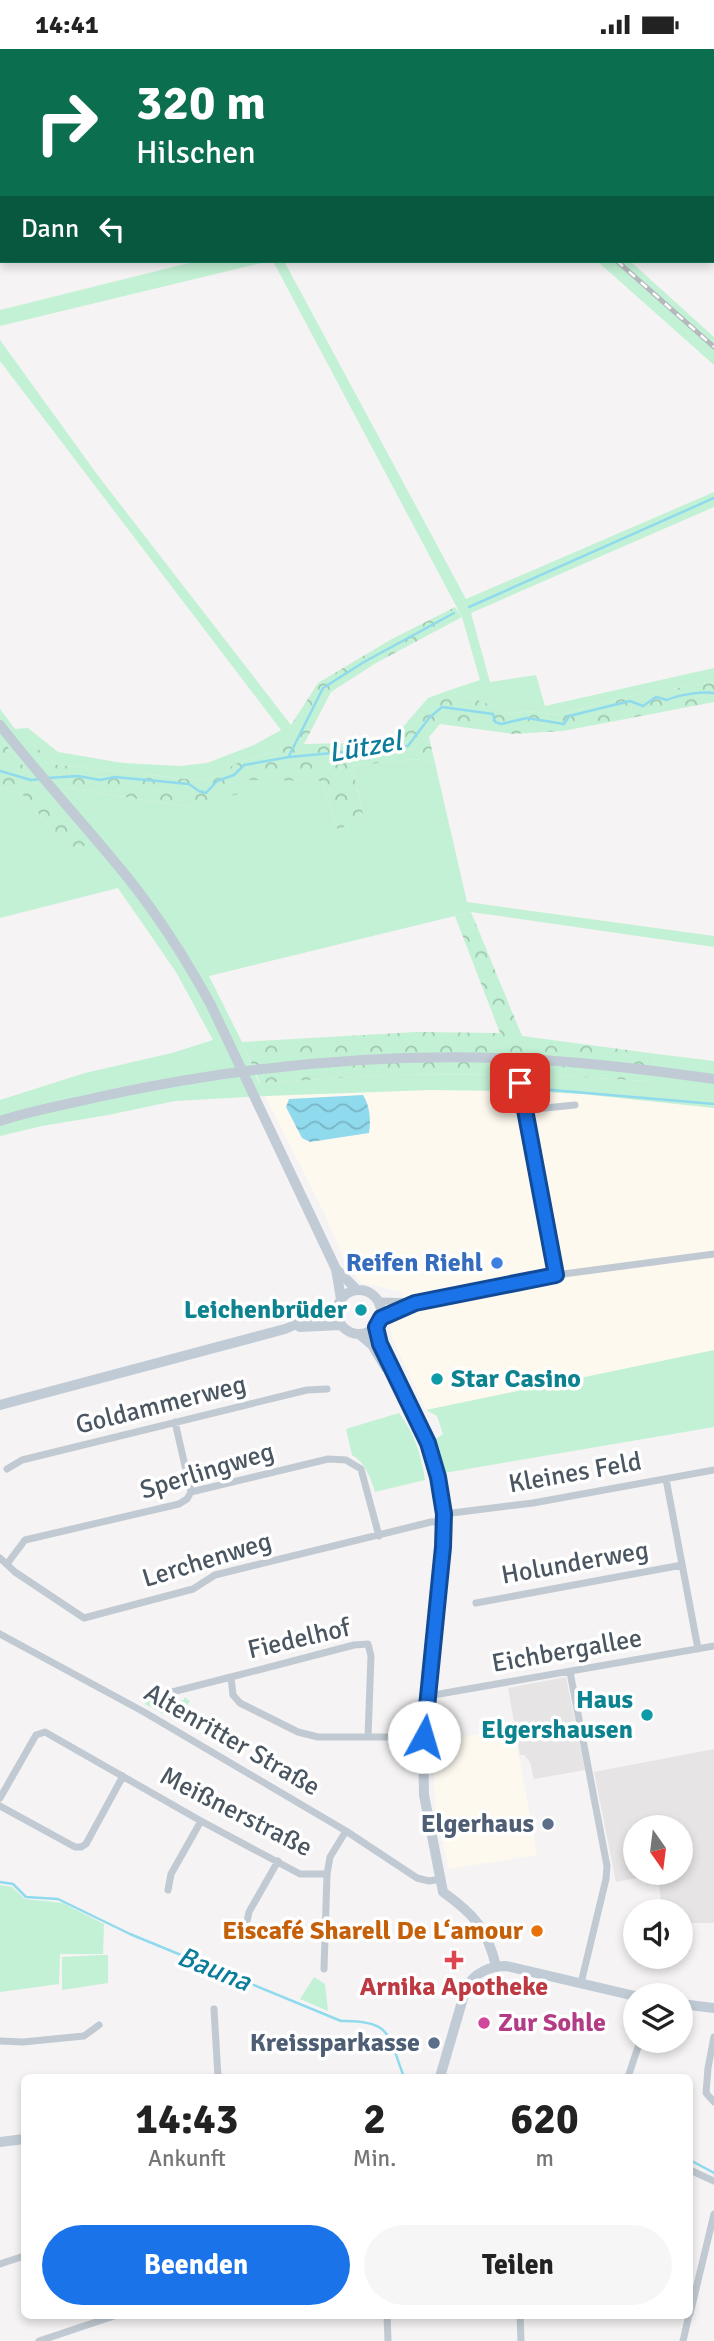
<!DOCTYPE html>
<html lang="de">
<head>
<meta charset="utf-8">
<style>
  :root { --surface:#fff; --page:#f6f6f6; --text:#222; --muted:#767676; --accent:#1a73e8 }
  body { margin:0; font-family:Signika,sans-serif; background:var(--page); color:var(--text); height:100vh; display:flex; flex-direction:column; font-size:26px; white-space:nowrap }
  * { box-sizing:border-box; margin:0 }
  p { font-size:23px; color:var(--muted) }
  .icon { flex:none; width:38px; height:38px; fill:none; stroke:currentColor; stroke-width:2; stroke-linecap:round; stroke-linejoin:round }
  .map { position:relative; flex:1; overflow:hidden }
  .sheet { position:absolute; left:21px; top:2025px; width:672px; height:245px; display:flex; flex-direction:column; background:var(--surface); border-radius:10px; box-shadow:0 4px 10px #0003 }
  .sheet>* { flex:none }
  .top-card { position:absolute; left:0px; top:0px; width:714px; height:214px; box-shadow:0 4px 10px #0003; background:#0b6e4f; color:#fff; overflow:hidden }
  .needle { width:46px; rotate:166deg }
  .tools { position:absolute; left:623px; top:1766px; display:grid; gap:14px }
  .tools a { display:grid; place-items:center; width:70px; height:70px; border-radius:50%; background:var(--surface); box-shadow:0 4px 10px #0003; font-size:35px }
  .pin { position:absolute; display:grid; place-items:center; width:60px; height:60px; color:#fff; margin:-30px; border-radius:14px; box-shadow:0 4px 10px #0006 }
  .me { position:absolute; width:77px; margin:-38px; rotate:6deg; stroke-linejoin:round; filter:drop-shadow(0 0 5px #0008) }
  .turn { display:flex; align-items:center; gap:24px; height:147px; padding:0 21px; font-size:32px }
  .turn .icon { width:91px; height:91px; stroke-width:2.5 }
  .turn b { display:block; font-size:49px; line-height:60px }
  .then { display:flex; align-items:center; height:66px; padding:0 21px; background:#0003; gap:14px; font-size:26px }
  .eta { display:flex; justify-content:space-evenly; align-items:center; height:119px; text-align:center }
  .eta b { font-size:42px; font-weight:700; line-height:49px }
  .button { display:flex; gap:14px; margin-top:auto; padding:14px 21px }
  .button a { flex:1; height:80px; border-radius:42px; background:var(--accent); color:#fff; font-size:28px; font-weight:700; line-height:80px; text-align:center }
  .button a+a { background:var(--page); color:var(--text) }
  .status { display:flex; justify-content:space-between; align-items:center; height:49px; padding:0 35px; background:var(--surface); direction:ltr }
  .status svg { height:19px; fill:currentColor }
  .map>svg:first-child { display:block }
</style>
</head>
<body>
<div class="status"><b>14:41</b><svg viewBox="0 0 49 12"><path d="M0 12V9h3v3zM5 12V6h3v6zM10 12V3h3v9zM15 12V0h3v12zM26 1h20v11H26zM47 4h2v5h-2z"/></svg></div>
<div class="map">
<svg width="714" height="2292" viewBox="0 0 714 2292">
  <defs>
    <pattern id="forest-crowns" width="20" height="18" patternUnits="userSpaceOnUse" patternTransform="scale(1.75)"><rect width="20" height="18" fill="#c3f1d5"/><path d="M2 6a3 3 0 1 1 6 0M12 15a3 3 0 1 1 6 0" fill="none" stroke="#a0c6b0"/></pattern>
    <pattern id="water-waves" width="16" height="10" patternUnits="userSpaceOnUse" patternTransform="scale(1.75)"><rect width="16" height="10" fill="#90daee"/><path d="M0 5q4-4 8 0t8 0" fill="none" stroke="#78b4c4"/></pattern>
  </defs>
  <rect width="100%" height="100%" fill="#f5f3f3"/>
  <path fill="#fdf9ef" d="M430 1041 521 1042 582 1045 714 1059V1302L426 1361 392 1289 390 1279 395 1272 408 1264 402 1243 361 1234 348 1219 325 1166 265 1047Z
    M514 1679 537 1806 449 1820 435 1759 433 1693Z"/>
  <path fill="#e6e4e5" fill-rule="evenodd" d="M566 1628 585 1721 534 1730 530 1713 524 1706H520L508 1639Z
    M714 1700V1874H681V1862H662L659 1836H653L651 1826 616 1833 594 1723ZM635 1778H681V1824H635Z"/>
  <path fill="#c3f1d5" d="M558 0H714V101L712 102V2Z
    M197 212H270L0 277V261Z
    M273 212H284L466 550 714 443V458L471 564 490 633 536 626 545 657 714 619V633L636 646 557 666 530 662 506 665 499 659 450 641 480 631 462 568Z
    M597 212H630L714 288V316Z
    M0 291 99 428 291 676 290 689 277 702 237 714 206 732 57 716 30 693 62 738 189 758 247 730 322 732 338 782 363 765 352 717 415 710 435 714 467 853 714 887V898L471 863 209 927 242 993 259 1034 384 1026 523 1025 648 1032 657 1005 714 1012V1059L582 1045 521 1042 430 1041 265 1047 175 1052 108 1066 42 1077 0 1087V1051L85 1024 172 1004 213 991 176 923 118 839 0 869V738L23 746 67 798 86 797 0 688V660L15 680 28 679 58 703 123 714 180 717 207 714 254 696 281 681 0 312Z
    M714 1301V1378L444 1424 433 1392 443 1385 437 1367 426 1361Z
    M399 1364C415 1385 421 1406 425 1431L375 1443C370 1428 366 1414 352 1406L346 1380Z
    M163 1643 165 1649 169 1648 171 1654 184 1651V1648L190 1652 177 1672 145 1655 150 1646Z
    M0 1836 12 1838 25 1850 63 1854 104 1875 103 1905H60L59 1935 0 1943Z
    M102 1906H108V1934L62 1941V1908Z
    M314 1928 325 1935 328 1962 300 1950Z"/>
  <path fill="url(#forest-crowns)" d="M455 558 462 568 376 614 331 643 304 695 356 694 396 686 428 649 450 641 499 659 506 665 530 662 557 666 636 646 714 633V653L563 682 513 685 440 675 429 688 435 714 415 710 352 717 363 765 338 782 322 732 247 731 238 745 189 758 62 738 25 694 30 693 57 716 206 732 237 714 277 702 289 689 291 676 318 634 390 591Z
    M0 688 87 797 67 798 23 746 0 738Z
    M471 863 522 987 657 1005 648 1032 523 1025 384 1026 260 1034 242 993 416 983 500 984 455 867Z"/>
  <path fill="url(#water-waves)" d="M363 1046C370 1057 371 1071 369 1084L310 1093 302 1089 286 1058 289 1050Z"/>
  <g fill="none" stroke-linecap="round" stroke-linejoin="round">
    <path stroke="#90daee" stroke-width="2.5" d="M469 558 714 449
      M289 707 323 639 364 613 454 564
      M0 722 31 731 40 730
      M47 729 78 727 100 731 115 728 189 735 199 742 206 744 217 732 234 726 244 716 289 708 408 697 429 669 442 658 493 665 495 673 501 675 527 669 564 675 569 667 630 652 643 657 656 648 667 651C677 646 704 642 714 644
      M529 1039 714 1055
      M0 1833 13 1835 26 1848 58 1850 130 1885 341 1972C393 1971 388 1987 404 2028
      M690 2111 714 2124"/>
    <path stroke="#c1cad2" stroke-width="7" d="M521 1034 556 1226
      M525 1061 575 1056
      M378 1252 422 1253 556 1226 714 1205
      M381 1269 411 1255
      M175 1373 191 1443
      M7 1420 22 1411 307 1341 327 1340
      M666 1430 698 1600
      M444 1465 533 1454 714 1421
      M0 1509 15 1523 84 1569 193 1540 215 1526 431 1473 444 1472
      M7 1515 25 1491 179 1455 187 1450 191 1443 328 1410 346 1411 361 1420 379 1487
      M476 1554 682 1516
      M0 1585 144 1663 346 1782 417 1829 429 1832 441 1830
      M570 1623 607 1817 606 1830 581 1934
      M172 1643 231 1628
      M428 1647 714 1597
      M368 1688 371 1607 368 1595 354 1596 231 1628 233 1646 240 1654 298 1683 318 1688H423
      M0 1749 36 1686 45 1683 201 1772 300 1825H327L330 1808 346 1782
      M0 1757 75 1798H81L86 1795 123 1727
      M168 1841 171 1825 201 1772
      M245 1882 249 1863 278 1812
      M324 1920 327 1825
      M214 1960 218 2028
      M714 1988 708 2019 706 2044 714 2053
      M0 1992 23 1993 84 1987 99 1976
      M628 2028 640 1992
      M690 2121 714 2132
      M0 2215 24 2207
      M690 2265 714 2165
      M387 2266 388 2292
      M520 2266 521 2292
      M39 2292 117 2266
      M683 2292 689 2266"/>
    <path stroke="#c1cbd6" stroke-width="10" d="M0 676C41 729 86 777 128 829 159 868 187 912 211 956L336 1220 341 1250
      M0 1072C33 1061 69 1055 103 1047 232 1019 366 1005 498 1009 570 1011 642 1020 714 1030
      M337 1221 357 1241
      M337 1263a22 22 0 1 1 44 0a22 22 0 1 1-44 0Z
      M300 1278 341 1276
      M376 1278 380 1295 428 1394 438 1428 444 1465 443 1498 423 1688 424 1746 443 1843C474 1865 487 1880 496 1917
      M359 1285 372 1296 386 1319
      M0 1356 285 1280 338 1258
      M681 1955 714 1959
      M440 2028 466 1939C474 1924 490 1917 506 1917L635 1947
      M0 2093 24 2090"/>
    <defs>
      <path id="rail" d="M374 0 376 2
        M617 212 714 298"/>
    </defs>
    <use href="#rail" stroke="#b5b8bd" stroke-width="5"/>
    <use href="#rail" stroke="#fff" stroke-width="2.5" stroke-dasharray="8" stroke-linecap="butt"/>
  </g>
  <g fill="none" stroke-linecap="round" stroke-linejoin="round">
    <defs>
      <path id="route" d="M424 1688 443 1498 444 1465 438 1428 428 1394 380 1295 376 1278 381 1269 415 1254 556 1226 520 1034"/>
    </defs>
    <use href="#route" stroke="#114b97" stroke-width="18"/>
    <use href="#route" stroke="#1a73e8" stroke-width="12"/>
  </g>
  <circle fill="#3f7fe0" stroke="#fff" stroke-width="2.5" cx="497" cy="1214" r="7"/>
  <g fill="#0f9aa8" stroke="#fff" stroke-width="2.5">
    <circle cx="361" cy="1261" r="7"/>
    <circle cx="437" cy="1330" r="7"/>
    <circle cx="647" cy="1666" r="7"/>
  </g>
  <g fill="#5c6f8a" stroke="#fff" stroke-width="2.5">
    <circle cx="548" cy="1775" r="7"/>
    <circle cx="434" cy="1994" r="7"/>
  </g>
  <circle fill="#e8710a" stroke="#fff" stroke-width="2.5" cx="537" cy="1882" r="7"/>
  <path fill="#e0444e" stroke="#fff" stroke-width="2.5" d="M450.5 1900.5h7v7h7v7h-7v7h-7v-7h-7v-7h7z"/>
  <circle fill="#d1479c" stroke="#fff" stroke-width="2.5" cx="484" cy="1974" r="7"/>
  <g text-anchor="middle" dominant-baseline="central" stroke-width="7" stroke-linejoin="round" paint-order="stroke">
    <g font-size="26" font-weight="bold" fill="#366cbe" stroke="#fff" text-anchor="end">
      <text x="483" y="1214">Reifen Riehl</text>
    </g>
    <g font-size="26" font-weight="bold" fill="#0d838f" stroke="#fff" text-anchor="end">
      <text x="347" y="1261">Leichenbrüder</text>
      <text x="451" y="1330" text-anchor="start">Star Casino</text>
      <text x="633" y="1651">Haus<tspan x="633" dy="30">Elgershausen</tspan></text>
    </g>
    <g font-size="26" fill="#4a5661" stroke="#fff">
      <text transform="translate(161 1356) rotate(-14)">Goldammerweg</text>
      <text transform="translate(207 1422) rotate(-17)">Sperlingweg</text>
      <text transform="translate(575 1424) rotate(-10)">Kleines Feld</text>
      <text transform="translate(207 1511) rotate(-17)">Lerchenweg</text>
      <text transform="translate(575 1514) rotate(-10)">Holunderweg</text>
      <text transform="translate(299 1590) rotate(-13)">Fiedelhof</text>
      <text transform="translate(567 1602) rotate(-10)">Eichbergallee</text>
      <text transform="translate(232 1691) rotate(30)">Altenritter Straße</text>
      <text transform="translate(236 1763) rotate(27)">Meißnerstraße</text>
    </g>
    <g font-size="26" font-weight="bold" fill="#4e5e75" stroke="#fff" text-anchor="end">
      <text x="534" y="1775">Elgerhaus</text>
      <text x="420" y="1994">Kreissparkasse</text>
    </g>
    <g font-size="26" font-weight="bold" fill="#c56008" stroke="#fff" text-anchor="end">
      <text x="523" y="1882">Eiscafé Sharell De L‘amour</text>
    </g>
    <g font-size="26" font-weight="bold" fill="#be3a42" stroke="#fff">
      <text x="454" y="1938">Arnika Apotheke</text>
    </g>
    <g font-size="26" font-weight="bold" fill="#b23c85" stroke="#fff" text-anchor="start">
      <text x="498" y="1974">Zur Sohle</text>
    </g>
    <g font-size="28" font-style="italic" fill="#0c7c9b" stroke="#fff">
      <text transform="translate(365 698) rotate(-10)">Lützel</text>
      <text transform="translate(214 1920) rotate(22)">Bauna</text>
    </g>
  </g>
</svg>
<div class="tools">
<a><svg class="needle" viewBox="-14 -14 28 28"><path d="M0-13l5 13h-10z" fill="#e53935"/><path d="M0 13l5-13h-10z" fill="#767676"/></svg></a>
<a><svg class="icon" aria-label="sound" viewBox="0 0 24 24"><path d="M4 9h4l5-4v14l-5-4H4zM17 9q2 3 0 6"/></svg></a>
<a><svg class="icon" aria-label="layers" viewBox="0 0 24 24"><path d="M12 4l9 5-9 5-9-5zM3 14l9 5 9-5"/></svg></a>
</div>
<div class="pin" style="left:520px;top:1034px;background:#d93025"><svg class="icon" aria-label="arrive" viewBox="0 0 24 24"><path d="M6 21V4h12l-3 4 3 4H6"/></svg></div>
<svg class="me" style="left:424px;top:1688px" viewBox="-20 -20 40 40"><circle r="19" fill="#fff"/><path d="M0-13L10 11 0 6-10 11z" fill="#1a73e8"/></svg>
<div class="top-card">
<div class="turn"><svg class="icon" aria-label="right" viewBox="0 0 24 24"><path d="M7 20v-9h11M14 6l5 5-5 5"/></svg><div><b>320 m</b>Hilschen</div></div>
<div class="then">Dann<svg class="icon" aria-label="left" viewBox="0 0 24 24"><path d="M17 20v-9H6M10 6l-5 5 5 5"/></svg></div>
</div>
<section class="sheet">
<div class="eta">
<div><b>14:43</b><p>Ankunft</p></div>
<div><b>2</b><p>Min.</p></div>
<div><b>620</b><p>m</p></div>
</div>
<div class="button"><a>Beenden</a><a>Teilen</a></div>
</section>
</div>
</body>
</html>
